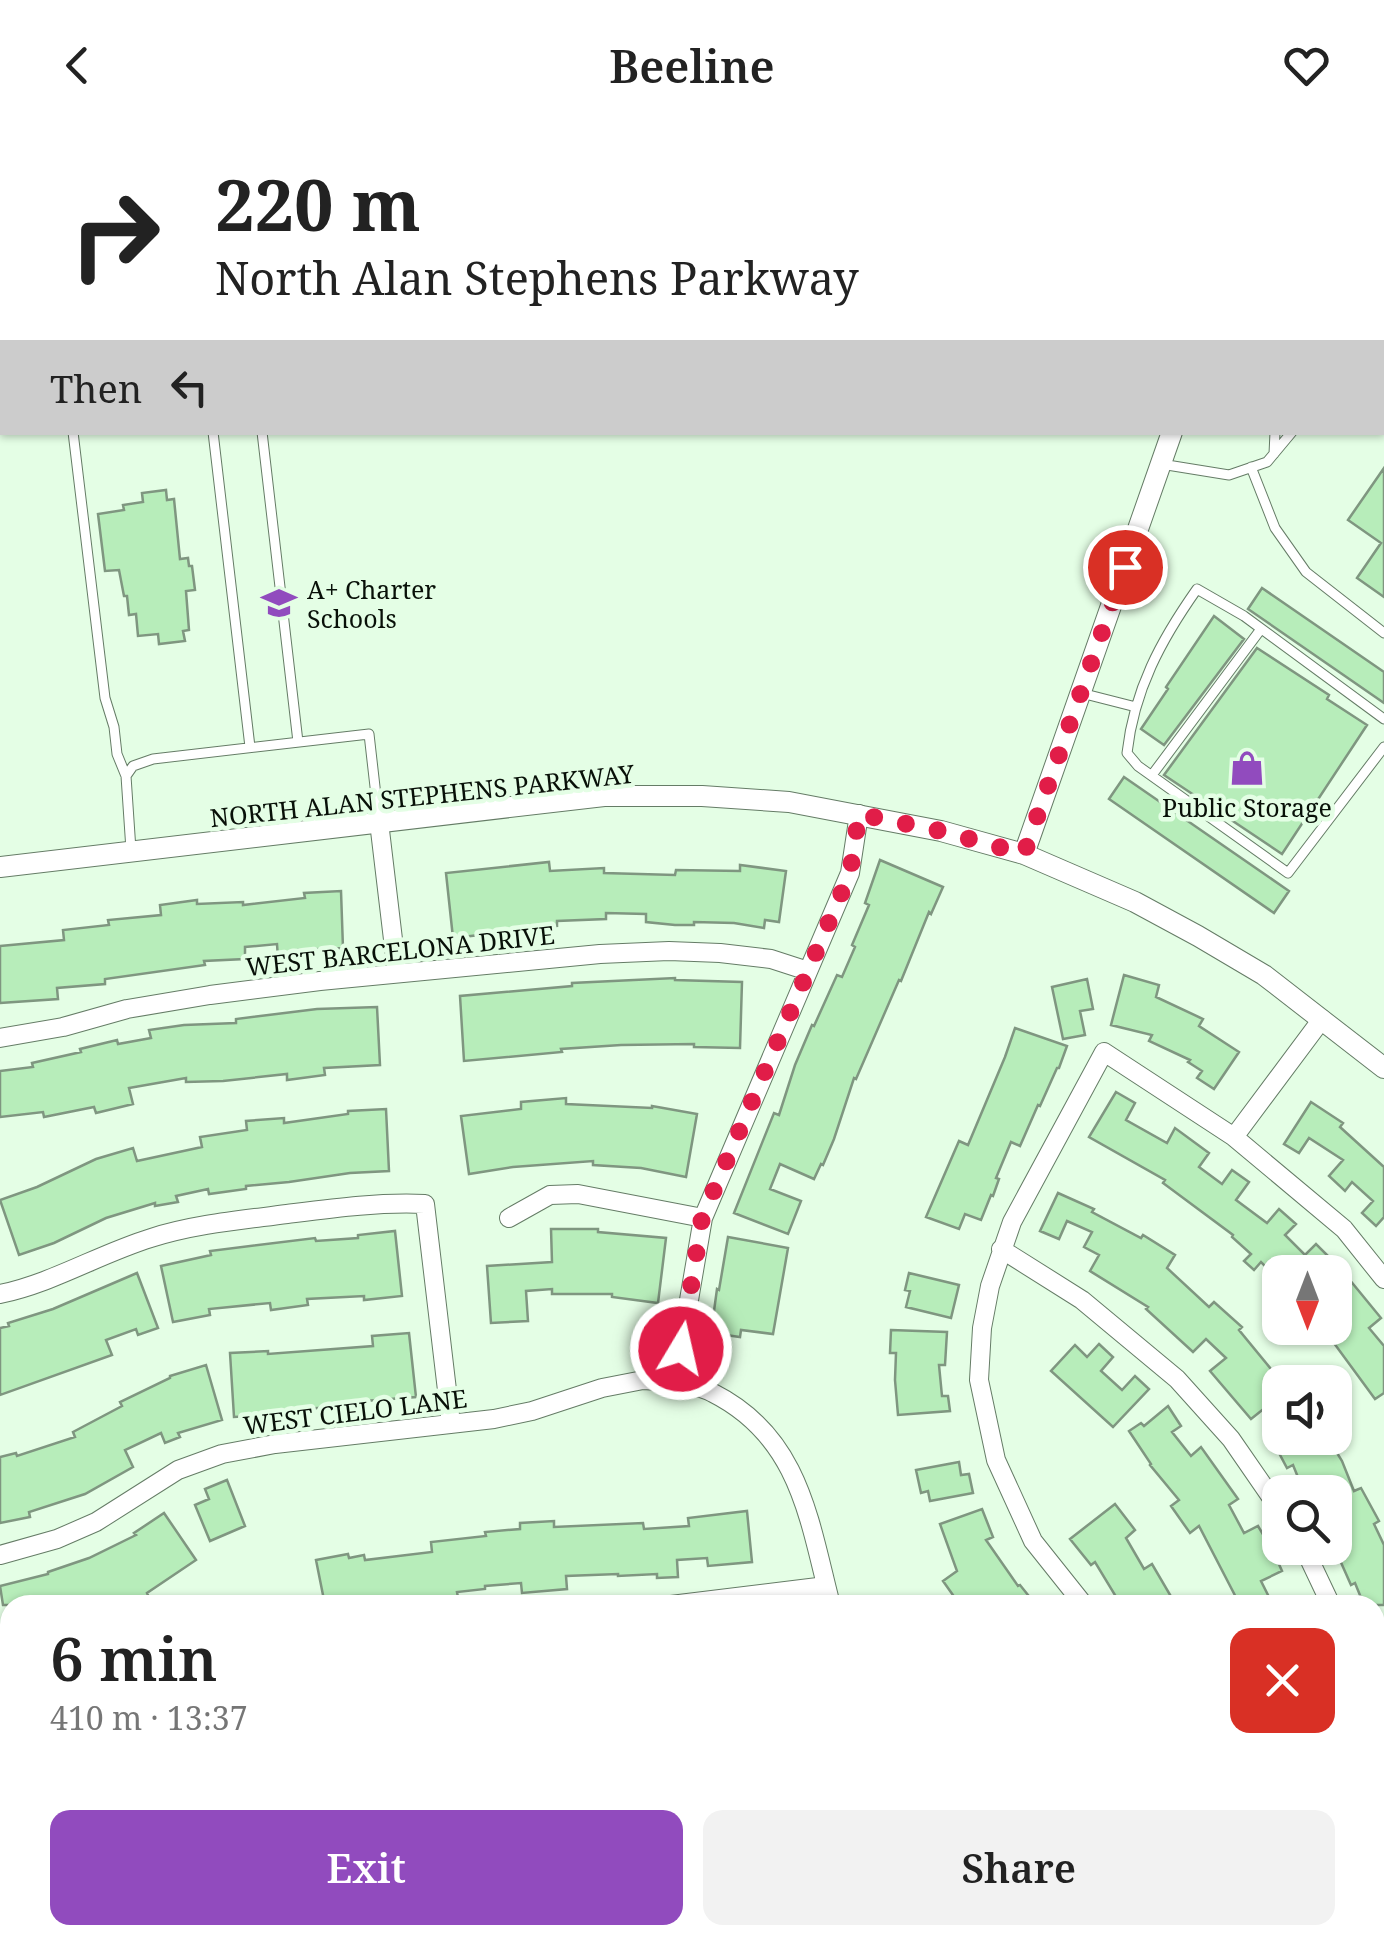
<!DOCTYPE html>
<html lang="en">
<head>
<meta charset="utf-8">
<style>
  :root { --surface:#fff; --page:#f2f2f2; --text:#222; --muted:#767676; --accent:#914bbe }
  body { margin:0; font-family:"Noto Serif",serif; background:var(--page); color:var(--text); height:100vh; display:flex; flex-direction:column; font-size:38px; white-space:nowrap }
  * { box-sizing:border-box; margin:0 }
  p { font-size:32px; color:var(--muted) }
  .icon { flex:none; width:55px; height:55px; fill:none; stroke:currentColor; stroke-width:2; stroke-linecap:round; stroke-linejoin:round }
  .map { position:relative; flex:1; overflow:hidden }
  .panel { position:absolute; left:0px; top:1465px; width:1385px; height:350px; display:flex; flex-direction:column; background:var(--surface); border-radius:30px 30px 0 0; box-shadow:0 2px 8px #0004 }
  .panel>* { flex:none }
  .banner { position:absolute; left:0px; top:0px; width:1385px; height:305px; box-shadow:0 2px 8px #0004; background:#fff; color:var(--text); overflow:hidden }
  .needle { width:65px; rotate:180deg }
  .tools { position:absolute; left:1262px; top:1125px; display:grid; gap:20px }
  .tools a { display:grid; place-items:center; width:90px; height:90px; border-radius:20px; background:var(--surface); box-shadow:0 2px 8px #0004; font-size:50px }
  .pin { position:absolute; display:grid; place-items:center; width:85px; height:85px; color:#fff; margin:-42px; border:5px solid #fff; border-radius:50%; box-shadow:0 2px 10px #0007 }
  .me { position:absolute; width:110px; margin:-55px; rotate:9deg; stroke-linejoin:round; filter:drop-shadow(0 0 8px #0008) }
  .turn { display:flex; align-items:center; gap:35px; height:210px; padding:0 50px; font-size:45px }
  .turn .icon { width:130px; height:130px; stroke-width:2.5 }
  .turn b { display:block; font-size:70px; line-height:85px }
  .then { display:flex; align-items:center; height:95px; padding:0 50px; background:#0003; gap:20px; font-size:38px }
  .round { display:grid; place-items:center; flex:none; width:105px; height:105px; border-radius:20px; background:var(--page) }
  .head { display:flex; align-items:center; justify-content:space-between; height:170px; padding:0 50px }
  h1 { font-size:60px; font-weight:600; line-height:75px }
  .primary-button { display:flex; gap:20px; margin-top:auto; padding:20px 50px }
  .primary-button a { flex:1; height:115px; border-radius:20px; background:var(--accent); color:#fff; font-size:40px; font-weight:600; line-height:115px; text-align:center }
  .primary-button a+a { background:var(--page); color:var(--text) }
  header { display:flex; justify-content:space-between; align-items:center; height:130px; padding:0 50px; background:var(--surface); font-size:45px; font-weight:600 }
  .map>svg:first-child { display:block }
</style>
</head>
<body>
<header><svg class="icon" aria-label="back" viewBox="0 0 24 24"><path d="M15 5l-7 7 7 7"/></svg>Beeline<svg class="icon" aria-label="heart" viewBox="0 0 24 24"><path d="M12 20l-8-8c-3-5 5-10 8-4 3-6 11-1 8 4z"/></svg></header>
<div class="map">
<svg width="1384" height="1815" viewBox="0 0 1384 1815">
  <defs>
    <pattern id="grass-tufts" width="24" height="20" patternUnits="userSpaceOnUse" patternTransform="scale(2.5)"><rect width="24" height="20" fill="#b6d9b7"/><path d="M3 7l-1-3M5 7V3M7 7l1-3M15 17l-1-3M17 17v-4M19 17l1-3" fill="none" stroke="#9bb99c"/></pattern>
  </defs>
  <rect width="100%" height="100%" fill="#e4fee5"/>
  <path fill="url(#grass-tufts)" d="M0 1554H10V1648L0 1627Z
    M33 1805H229V1815H31Z"/>
  <path fill="#b6d9b7" d="M77 1805H203L204 1815H77Z"/>
  <path fill="#b7edba" stroke="#7f9680" stroke-width="2.5" d="M1384 338V467L1357 448 1381 413 1348 390Z
    M166 360 167 370 174 369 180 429 188 428 189 436H192L195 460 186 461 189 500 183 501 185 511 159 514 158 504 138 506 136 484 129 485 127 466H124L119 440 105 441 98 384 124 380 123 375 143 372 142 363Z
    M1262 458 1384 542V573L1248 479Z
    M1214 486 1244 509 1164 615 1141 599 1168 559 1166 557Z
    M1257 518 1329 565 1327 569 1367 595 1282 724 1164 645Z
    M1124 647 1289 761 1274 783 1109 669Z
    M880 730 943 757 931 784 929 782 901 851 899 850 856 949 854 948 834 1009 823 1035 821 1034 814 1049 780 1034 770 1059 801 1071 788 1104 734 1083 774 983 779 985 795 935 812 895 814 896 837 845 842 847 855 817 852 815 869 775 865 773Z
    M549 732 550 741 604 738V743L675 745 676 740 740 741V735L786 741 779 792 765 790 764 798 734 793 694 792V795H675L646 792V784L606 783V789L557 791V796L453 808 446 743Z
    M341 761 343 818 299 820 300 827 278 829 277 814 245 817V829L204 831 205 835 105 849V854L57 858 58 869 0 873V816L64 810 63 800 109 795 108 790 161 785 160 775 197 770V774L243 772V775L305 768 304 763Z
    M1124 845 1159 855 1156 867 1203 889 1199 896 1239 922 1214 959 1197 948 1202 941 1188 932 1190 930 1149 911 1152 905 1111 895Z
    M675 848V850L742 852 740 918 694 917V914L621 915 561 919 562 922 464 931 460 866 572 856V853Z
    M1087 849 1093 879 1080 881 1085 905 1063 909 1052 857Z
    M377 877 380 935 324 938 325 945 287 950V944L223 951 186 952V948L129 958 133 974 96 983 94 977 44 987 43 982 0 987V941L33 937 32 933 81 922 80 919 117 910 118 914 151 908 149 900 184 895 236 893V889L317 879Z
    M1015 898 1067 916 1059 938H1057L1040 976 1038 975 1020 1016 1011 1012 996 1048 999 1049 993 1066 991 1065 981 1090 965 1084 959 1099 926 1087 959 1011 968 1015 1005 927Z
    M1116 962 1135 973 1126 990 1167 1013 1175 998 1209 1023 1199 1037 1222 1054 1232 1040 1249 1052 1236 1070 1267 1093 1279 1079 1296 1094 1285 1105 1305 1125 1316 1114 1330 1128 1315 1142H1271L1261 1132 1254 1140 1244 1131 1251 1124 1232 1107 1233 1105 1163 1053 1165 1050 1089 1007Z
    M566 968V974L652 978V976L697 984 686 1047 641 1038 593 1035V1031L513 1037 469 1044 461 986 521 979V972Z
    M1311 972 1343 993 1340 997 1384 1037V1087L1376 1096 1362 1083 1373 1071 1352 1052 1345 1061 1329 1046 1343 1030 1309 1008 1299 1023 1284 1014Z
    M386 979 389 1041 350 1043 289 1052 246 1056V1059L209 1064 208 1059 176 1066 178 1072 155 1076V1073L106 1088 54 1113 19 1125 0 1070 37 1057 96 1029 133 1018 137 1031 202 1017 200 1007 247 1000 246 991 284 988V993L348 984V981Z
    M1058 1063 1094 1079 1092 1082 1141 1108 1143 1105 1175 1125 1167 1138 1209 1177 1214 1172 1242 1197 1239 1200 1280 1250V1295L1266 1277 1251 1289 1210 1241 1226 1228 1206 1209 1193 1222 1146 1179 1148 1177 1090 1141 1099 1125 1084 1117 1092 1102 1067 1091 1059 1109 1040 1101Z
    M551 1099H598V1102L666 1108 658 1173 612 1167V1164H552V1159L526 1161 528 1191 491 1193 487 1136 552 1132Z
    M395 1101 402 1166 364 1170V1166L307 1169 308 1175 271 1180 270 1173 209 1179 210 1185 173 1192 161 1136 211 1125 210 1121 315 1108 316 1111 358 1108V1105Z
    M728 1107 788 1118 773 1204 741 1200 740 1207 711 1203 717 1159 719 1160Z
    M137 1143 158 1198 138 1205 136 1199 106 1210 112 1225 0 1265V1198L9 1196 8 1193 53 1179Z
    M909 1143 959 1155 951 1188 906 1177 910 1161 905 1160Z
    M1349 1149 1381 1188 1369 1198 1384 1216V1263L1375 1269 1328 1205 1335 1199V1160Z
    M891 1200 947 1202 945 1235H939L942 1266H948L950 1281 898 1285 895 1250 896 1223H890Z
    M409 1203 416 1267 365 1271V1275L272 1281V1285L234 1287 230 1223 268 1221V1224L373 1216 372 1206Z
    M1099 1214 1113 1227 1101 1241 1122 1260 1135 1246 1149 1259 1113 1297 1051 1241 1075 1215 1087 1227Z
    M206 1235 222 1290 178 1303 180 1307 165 1313 161 1303 125 1320 133 1337 85 1364 29 1382 30 1387 0 1393V1327L16 1323 17 1326 75 1307 73 1302 122 1276 120 1272 170 1248V1246Z
    M1168 1276 1181 1296 1172 1302 1191 1326 1201 1317 1238 1369 1229 1375 1244 1403 1258 1396 1273 1421 1282 1441 1261 1451 1273 1475H1240L1199 1396 1190 1403 1171 1376 1179 1370 1150 1335 1151 1334 1129 1301 1141 1293 1144 1296Z
    M1290 1308H1328L1342 1331 1354 1361 1361 1358 1379 1391 1374 1394 1384 1415V1475H1364L1355 1453 1351 1455 1335 1419V1394L1341 1390 1335 1380V1362H1304L1293 1335 1287 1338 1279 1323 1294 1314Z
    M959 1332 961 1345 969 1344 973 1363 930 1371 928 1361 921 1363 916 1340Z
    M227 1350 245 1396 210 1411 195 1375 209 1369 205 1359Z
    M1115 1374 1135 1400 1126 1408 1144 1439 1152 1434 1176 1475H1121L1095 1432 1091 1435 1070 1409Z
    M982 1379 993 1407 986 1410 1018 1456 1020 1455 1036 1475H960L943 1451 957 1441 940 1394Z
    M747 1381 752 1432 708 1436 707 1428 677 1430 678 1447 657 1448V1444L618 1446V1444L566 1446 567 1459 522 1463 521 1453 485 1456V1459L457 1462 459 1473 437 1475V1470L390 1475 389 1470 362 1475H325L316 1430 348 1424 349 1428 364 1425 365 1430 432 1422 431 1412 486 1406 485 1402 520 1399V1393L554 1391V1397L643 1393 644 1399 689 1396 688 1388Z
    M164 1383 196 1430 147 1463 150 1470 140 1475H3L0 1456 48 1444V1442L89 1428 136 1405 134 1403Z"/>
  <g fill="none" stroke-linecap="round" stroke-linejoin="round">
    <defs>
      <path id="service" d="M248 0 251 2
        M1126 0 1128 2
        M1382 24 1384 21
        M1382 103 1384 101
        M1382 186 1384 184
        M1382 197 1384 198
        M73 302 105 568 114 597 117 624 126 646
        M213 302 250 617
        M262 302 298 612
        M1274 324 1275 302
        M1161 334 1229 345 1267 332 1292 302
        M1251 337 1275 398 1306 442 1384 503
        M1081 563 1136 577
        M1384 589 1244 486 1197 459C1161 510 1134 560 1127 623L1138 636 1288 743 1384 617
        M1152 645 1261 499
        M131 720 126 646 133 636 153 629 369 604 379 692"/>
      <path id="minor" d="M379 692 397 843
        M0 908 63 897 127 879 210 865 320 851 600 824 669 821 720 823 771 829 808 841
        M1234 1007 1322 889
        M509 1088 550 1065 578 1064 703 1088
        M1001 1119 1082 1170 1177 1249 1231 1309 1280 1380
        M0 1164C53 1153 99 1124 151 1108 195 1094 242 1090 287 1084 334 1078 377 1072 425 1074L451 1294
        M1304 1418 1331 1475
        M0 1425 57 1409 96 1392 178 1340 222 1324 275 1314 494 1289 532 1281 602 1258 643 1250 675 1252
        M671 1475 826 1456
        M831 1475C809 1390 800 1307 713 1263 702 1257 688 1255 675 1252L703 1088 850 743 859 684
        M1084 1475 1033 1411 996 1330 979 1250 982 1198 990 1156 1012 1092 1104 922 1234 1007 1344 1099 1384 1149
        M1375 1575 1384 1572
        M1375 1796 1384 1797
        M349 1805V1815
        M915 1805 917 1815
        M1167 1815V1805"/>
      <path id="tertiary" d="M1307 2 1309 0
        M1024 724 1172 302
        M0 737 604 666H702L789 672 941 701 1024 724 1135 772 1198 806 1264 845 1384 938"/>
    </defs>
    <use href="#service" stroke="#657c66" stroke-width="11"/>
    <use href="#minor" stroke="#657c66" stroke-width="20"/>
    <use href="#tertiary" stroke="#657c66" stroke-width="22"/>
    <use href="#service" stroke="#fff" stroke-width="9"/>
    <use href="#minor" stroke="#fff" stroke-width="18"/>
    <use href="#tertiary" stroke="#fff" stroke-width="20"/>
  </g>
  <g fill="none" stroke-linecap="round" stroke-linejoin="round">
    <path stroke="#e11d48" stroke-width="18" stroke-dasharray="0 32.4" d="M681 1219 702 1088 850 743 859 684 941 701 1024 724 1125 437"/>
  </g>
  <defs>
    <symbol id="school-bare" viewBox="-9 -9 18 18"><path d="M0-5L7-2L0 1L-7-2ZM-4 1L0 2.5L4 1V4Q0 6-4 4Z" fill="#914bbe" stroke="#e4fee5" stroke-width="2.5" paint-order="stroke"/></symbol>
    <symbol id="shop-bare" viewBox="-9 -9 18 18"><path d="M-5-2.5h2.3a2.7 3.5 0 0 1 5.4 0H5L5.5 6h-11ZM-1.5-2.5h3a1.5 2.3 0 0 0-3 0Z" fill="#914bbe" stroke="#e4fee5" stroke-width="2.5" paint-order="stroke"/></symbol>
  </defs>
  <g fill-rule="evenodd">
    <use href="#school-bare" x="254" y="448" width="50" height="50"/>
    <use href="#shop-bare" x="1222" y="613" width="50" height="50"/>
  </g>
  <g text-anchor="middle" dominant-baseline="central" stroke-width="9" stroke-linejoin="round" paint-order="stroke">
    <g font-size="25" fill="#081008" stroke="#e4fee5" text-anchor="start">
      <text x="307" y="459">A+ Charter<tspan x="307" dy="29">Schools</tspan></text>
      <text x="1247" y="677" text-anchor="middle">Public Storage</text>
    </g>
    <g font-size="25" fill="#081008" stroke="#e4fee5">
      <text transform="translate(422 665) rotate(-6)">NORTH ALAN STEPHENS PARKWAY</text>
      <text transform="translate(400 820) rotate(-6)">WEST BARCELONA DRIVE</text>
      <text transform="translate(355 1281) rotate(-7)">WEST CIELO LANE</text>
    </g>
  </g>
</svg>
<div class="tools">
<a><svg class="needle" viewBox="-14 -14 28 28"><path d="M0-13l5 13h-10z" fill="#e53935"/><path d="M0 13l5-13h-10z" fill="#767676"/></svg></a>
<a><svg class="icon" aria-label="sound" viewBox="0 0 24 24"><path d="M4 9h4l5-4v14l-5-4H4zM17 9q2 3 0 6"/></svg></a>
<a><svg class="icon" aria-label="search" viewBox="0 0 24 24"><circle cx="10" cy="10" r="6"/><path d="M15 15l6 6"/></svg></a>
</div>
<div class="pin" style="left:1125px;top:437px;background:#d93025"><svg class="icon" aria-label="arrive" viewBox="0 0 24 24"><path d="M6 21V4h12l-3 4 3 4H6"/></svg></div>
<svg class="me" style="left:681px;top:1219px" viewBox="-20 -20 40 40"><circle r="17" fill="#e11d48" stroke="#fff" stroke-width="3"/><path d="M0-11L8 9 0 5-8 9z" fill="#fff"/></svg>
<div class="banner">
<div class="turn"><svg class="icon" aria-label="right" viewBox="0 0 24 24"><path d="M7 20v-9h11M14 6l5 5-5 5"/></svg><div><b>220 m</b>North Alan Stephens Parkway</div></div>
<div class="then">Then<svg class="icon" aria-label="left" viewBox="0 0 24 24"><path d="M17 20v-9H6M10 6l-5 5 5 5"/></svg></div>
</div>
<section class="panel">
<div class="head"><div><h1>6 min</h1><p>410 m · 13:37</p></div><a class="round" style="background:#d93025;color:#fff"><svg class="icon" aria-label="close" viewBox="0 0 24 24"><path d="M6 6l12 12M18 6L6 18"/></svg></a></div>
<div class="primary-button"><a>Exit</a><a>Share</a></div>
</section>
</div>
</body>
</html>
